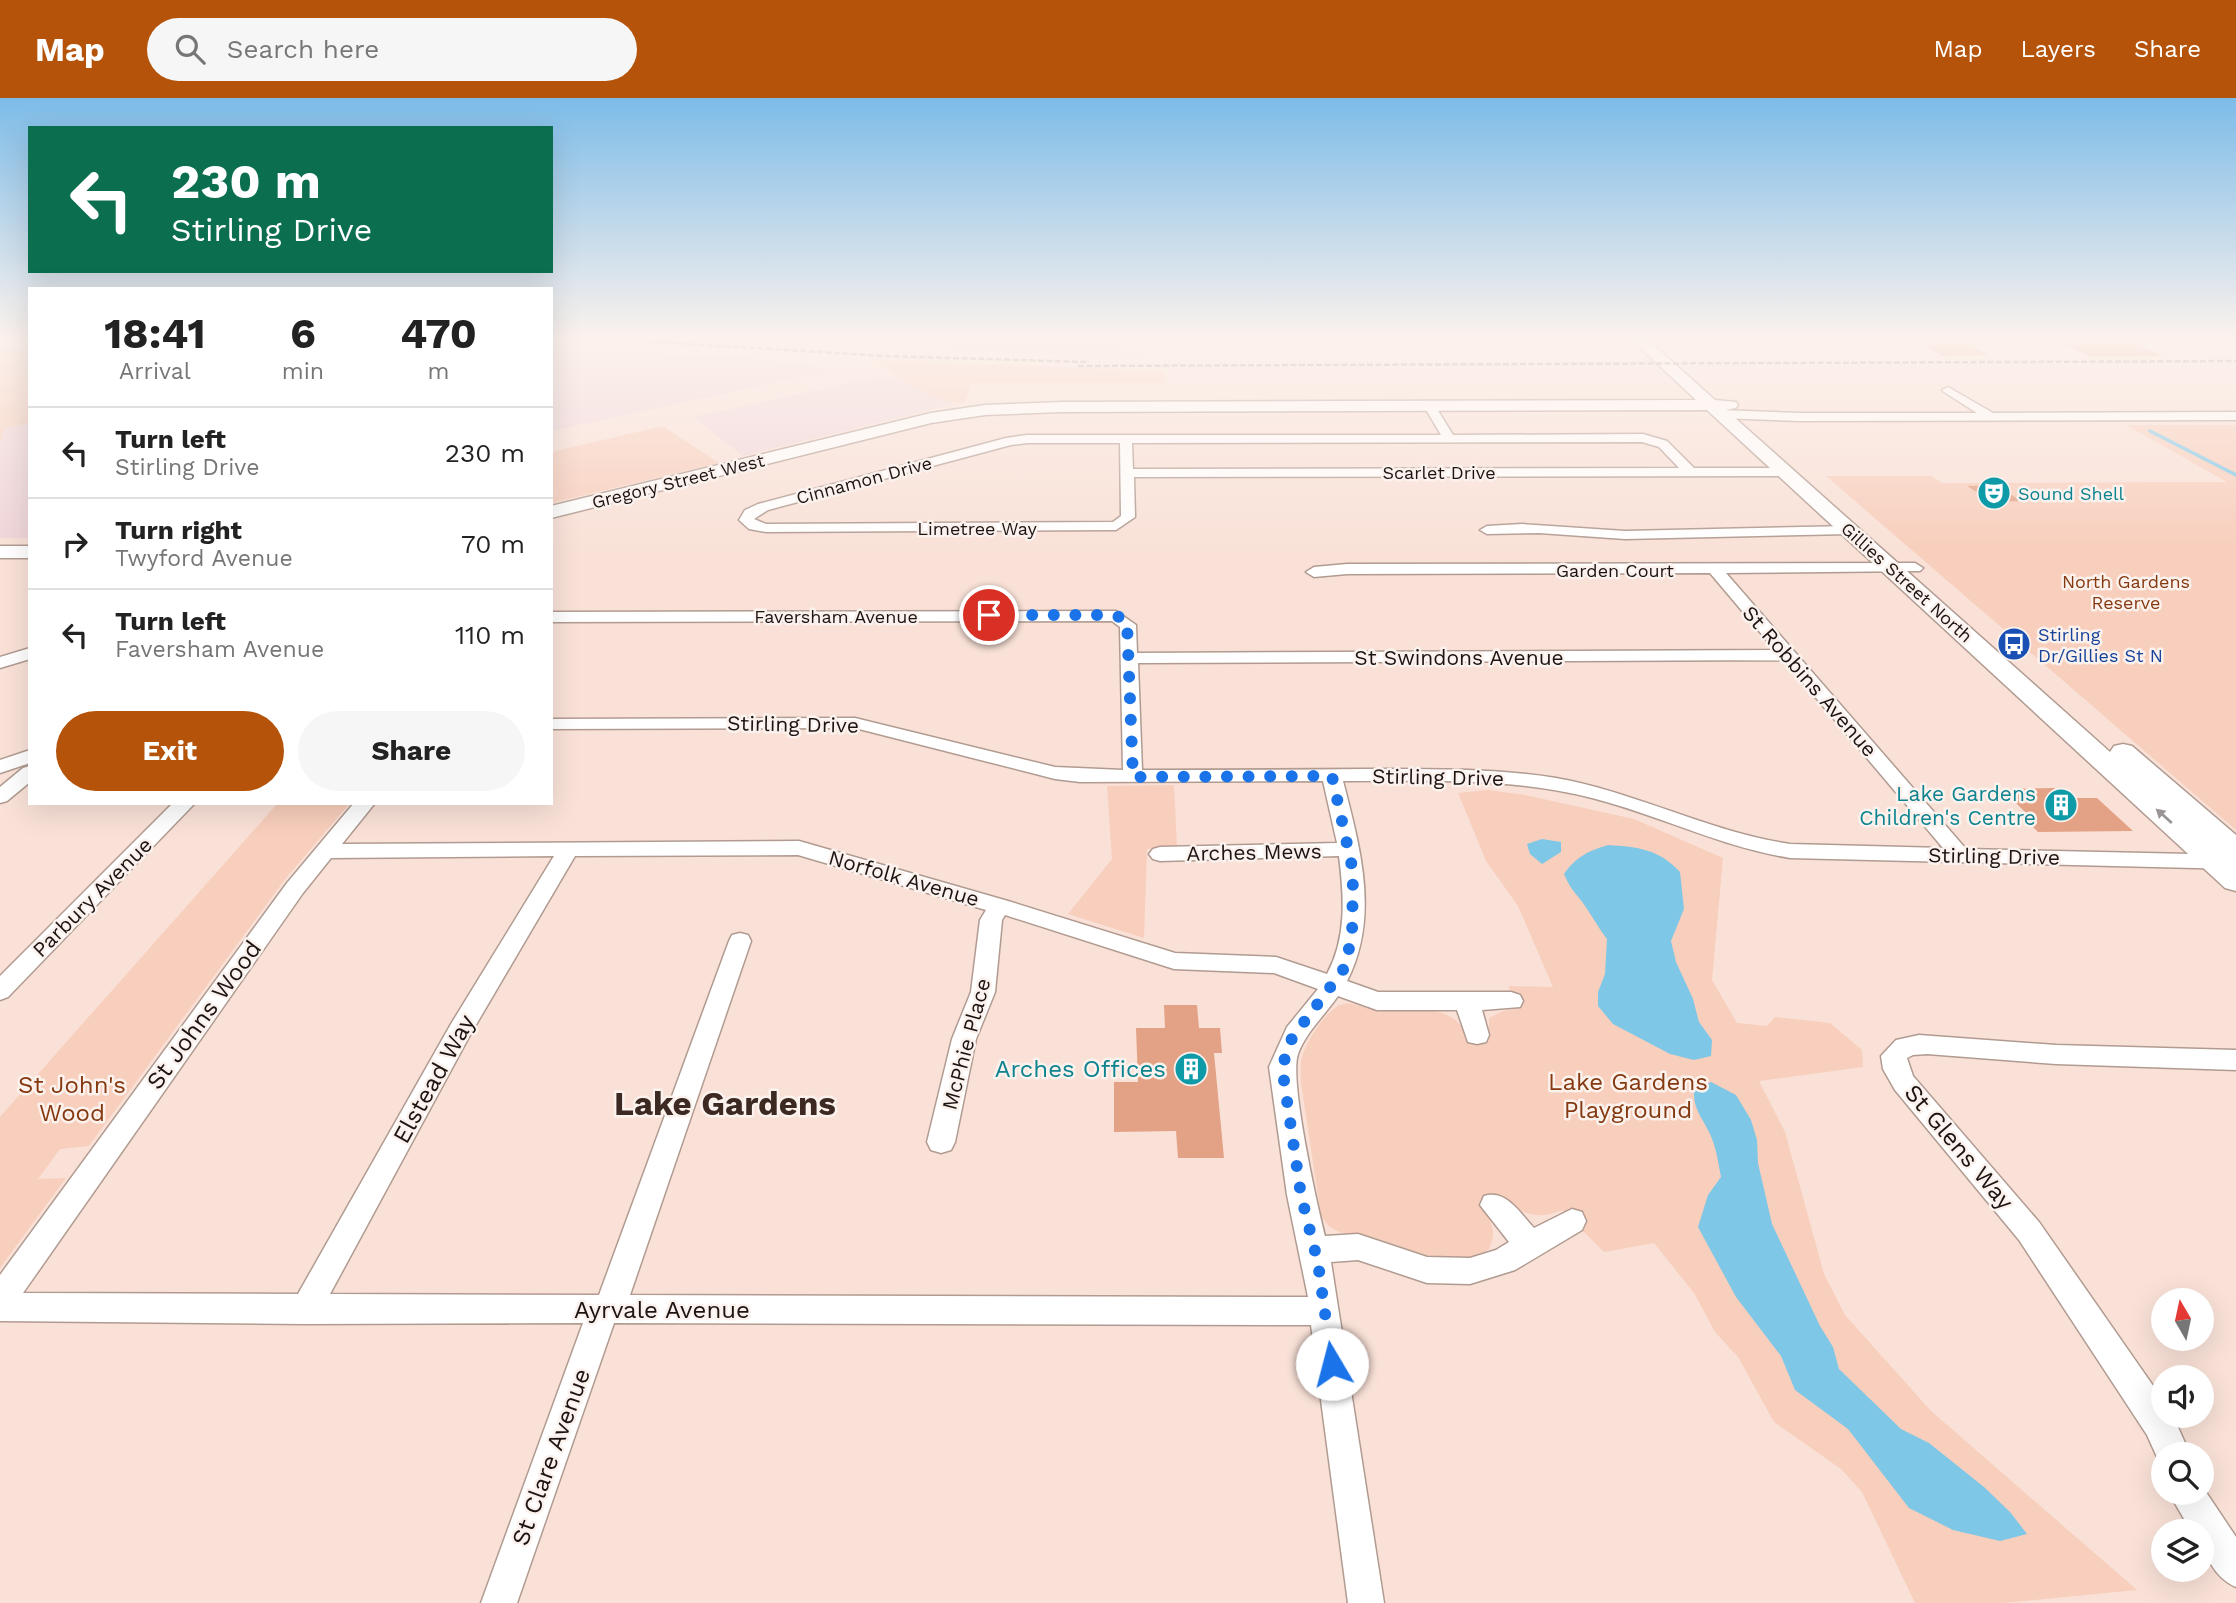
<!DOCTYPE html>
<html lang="en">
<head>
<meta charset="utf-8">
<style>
  :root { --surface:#fff; --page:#f6f6f6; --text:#222; --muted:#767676; --line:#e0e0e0; --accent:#b45309 }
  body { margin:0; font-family:"Work Sans",sans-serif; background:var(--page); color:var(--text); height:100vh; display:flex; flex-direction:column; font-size:26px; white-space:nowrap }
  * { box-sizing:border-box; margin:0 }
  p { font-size:23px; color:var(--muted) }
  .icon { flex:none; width:38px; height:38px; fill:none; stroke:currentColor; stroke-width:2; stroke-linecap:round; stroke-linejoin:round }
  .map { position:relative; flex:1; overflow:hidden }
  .panel { position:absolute; left:28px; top:189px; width:525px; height:518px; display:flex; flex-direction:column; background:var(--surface); border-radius:0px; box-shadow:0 7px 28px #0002 }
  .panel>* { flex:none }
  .hud { position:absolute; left:28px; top:28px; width:525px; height:147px; border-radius:0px; box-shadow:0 7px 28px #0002; background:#0b6e4f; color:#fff; overflow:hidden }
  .needle { width:46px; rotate:351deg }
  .controls { position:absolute; left:2151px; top:1190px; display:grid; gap:14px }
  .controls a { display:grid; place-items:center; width:63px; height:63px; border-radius:50%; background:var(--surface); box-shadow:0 7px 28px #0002; font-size:35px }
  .pin { position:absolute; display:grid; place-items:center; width:60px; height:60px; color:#fff; margin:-30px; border:4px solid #fff; border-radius:50%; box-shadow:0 2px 7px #0007 }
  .me { position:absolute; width:77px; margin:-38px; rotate:352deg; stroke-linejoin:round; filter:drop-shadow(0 0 5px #0008) }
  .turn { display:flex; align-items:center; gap:24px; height:147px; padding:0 28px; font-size:32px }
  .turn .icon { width:91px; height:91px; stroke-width:2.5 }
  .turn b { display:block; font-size:49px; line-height:60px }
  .eta { display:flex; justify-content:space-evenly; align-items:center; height:119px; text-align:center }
  .eta b { font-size:42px; font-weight:700; line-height:49px }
  .action { display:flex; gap:14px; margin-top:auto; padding:14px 28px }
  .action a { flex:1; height:80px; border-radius:42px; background:var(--accent); color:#fff; font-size:28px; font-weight:700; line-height:80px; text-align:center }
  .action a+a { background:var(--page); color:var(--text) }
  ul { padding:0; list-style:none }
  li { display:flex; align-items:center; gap:21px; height:91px; padding:0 28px; border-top:2px solid var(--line) }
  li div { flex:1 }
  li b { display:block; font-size:26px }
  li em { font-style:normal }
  header { display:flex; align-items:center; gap:42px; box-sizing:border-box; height:98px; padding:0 35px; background:var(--accent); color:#fff }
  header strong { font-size:33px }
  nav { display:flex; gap:38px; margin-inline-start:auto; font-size:24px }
  .search { width:490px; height:63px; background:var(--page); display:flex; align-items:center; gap:18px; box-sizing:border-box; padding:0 24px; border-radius:38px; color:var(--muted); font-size:26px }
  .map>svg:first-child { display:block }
</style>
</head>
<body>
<header>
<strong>Map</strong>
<div class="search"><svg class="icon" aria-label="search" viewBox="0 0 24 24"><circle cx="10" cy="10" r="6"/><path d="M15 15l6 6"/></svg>Search here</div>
<nav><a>Map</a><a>Layers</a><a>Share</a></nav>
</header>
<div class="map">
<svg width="2236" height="1505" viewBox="0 0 2236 1505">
  <rect width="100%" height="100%" fill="#f9e1d7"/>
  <path fill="#f0d5d9" d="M770 242H1083L1145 252 1137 258 962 254Z
    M551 246 804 265 829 273 551 333Z
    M876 279 898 280 953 306 743 358 693 319Z
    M30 325V440H0V345L5 330Z"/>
  <path fill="#f8cebc" d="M0 242H30V325L5 330 0 345Z
    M872 261 1164 273 1165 285H971L965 304C938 309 894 277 872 261Z
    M2126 327H2236V732L1826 378H1931L1942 385 2227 384Z
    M663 328 719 365 551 405V354Z
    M1174 687 1177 748 1147 751 1144 840 1068 816 1112 761 1107 688Z
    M1488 692 1525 697 1634 721 1723 760 1712 882 1737 925 1767 928 1775 919 1830 925 1862 952 1863 969 1759 983 1785 1034 1824 1176 1845 1217 1931 1313 2137 1492 2003 1505H1915L1862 1394 1841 1371 1774 1324 1738 1259 1715 1234 1694 1195 1654 1145 1604 1154 1562 1112C1537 1123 1521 1116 1501 1099L1482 1110C1492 1124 1497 1134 1489 1151 1453 1177 1410 1149 1373 1140 1353 1134 1332 1140 1321 1117L1301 985C1301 978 1300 970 1301 964 1303 948 1325 913 1340 907 1352 902 1364 911 1376 912 1408 913 1453 902 1467 939L1489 938V920L1503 913 1516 911 1509 888 1553 889 1518 808 1486 763 1458 695Z
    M278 705H350L286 780 89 1048 60 1051 38 1081 66 1080 0 1170V1019Z"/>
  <path fill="#7ec7e7" d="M1542 741 1561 744V754L1542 766 1530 756 1527 746Z
    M1608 747C1638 749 1659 751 1680 774L1684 811 1671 843 1676 864 1693 901 1699 924 1712 942 1711 958 1694 962 1670 956 1613 926 1598 908V894L1605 876 1607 841C1599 831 1594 821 1587 811 1578 796 1572 795 1564 776 1576 759 1588 753 1608 747Z
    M1711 984 1736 997 1751 1022 1757 1042 1758 1065 1772 1126 1820 1228 1833 1249 1839 1271 1901 1331 1929 1345 1984 1389 2010 1414 2027 1436 2000 1443 1953 1432 1909 1410 1848 1331 1795 1292 1781 1258 1736 1199 1698 1129 1708 1097 1721 1079C1718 1063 1716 1048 1709 1034 1701 1018 1693 1010 1694 992Z"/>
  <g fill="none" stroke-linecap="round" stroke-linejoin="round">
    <path stroke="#7ec7e7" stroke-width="3.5" d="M2150 333 2236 377"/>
  </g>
  <path fill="#e3a286" d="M1916 242H1962L1989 257 1942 258Z
    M2057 242H2128L2163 258 2090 259Z
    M1996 387 2021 403 1992 404 1967 388Z
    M2054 690 2064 700H2097L2133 733 2038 734 2018 714H2025L2002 691Z
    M1164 907H1197L1199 930H1220L1222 955H1214L1224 1060H1178L1176 1033 1114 1034V984H1138L1136 930H1165Z"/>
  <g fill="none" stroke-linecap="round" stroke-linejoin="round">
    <defs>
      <path id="street" d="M1948 289 1993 315 2236 314V322L1800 323 1720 320 1714 316 1720 312 1800 315H1977L1944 294 1942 292Z
        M1430 305 1434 306 1453 337 1643 336 1667 343 1694 370H1784L1790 374 1784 378 1134 379 1135 419 1116 432 766 434 749 431 739 422 745 412 758 406 1006 340 1027 337H1441L1424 308ZM1642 344 1659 349 1679 370 1133 371 1132 345ZM1027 345H1120L1121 418 1113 424 766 426 754 421 768 412 1011 347Z
        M1522 426 1625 433 1850 428 1857 432 1850 436 1625 441 1539 435 1487 436 1480 432 1487 428Z
        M1915 465 1923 470 1920 473 1726 475 1966 751 2236 757V771L1790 760C1721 749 1659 717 1592 700 1510 679 1426 683 1343 683 1360 749 1380 819 1347 883L1378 894H1511L1520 897 1523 903 1520 909 1482 912 1489 937 1486 944 1477 946 1468 944 1457 912H1377L1338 898C1325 917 1306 934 1298 956 1289 982 1317 1106 1325 1138L1358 1136 1427 1159 1470 1160 1496 1152 1509 1144 1480 1107 1484 1098C1506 1091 1520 1115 1534 1130L1572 1111 1582 1114 1586 1123 1582 1132 1515 1172 1470 1186 1427 1185 1358 1162 1331 1164 1384 1505H1348L1311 1227 614 1225 517 1505H481L583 1225 305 1226 0 1223V1177L287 785 354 705H375L342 746 799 743 1008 803 1175 855 1276 859 1327 876C1347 839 1344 798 1339 758L1160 763 1153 761 1149 756 1153 751 1160 749 1337 745 1323 683 1080 684 1055 681 855 630 551 631V621L855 620 1055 669 1123 672 1120 529 1112 523 551 524V514L1116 513 1136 527 1137 555 1775 552 1710 475 1347 476 1314 479 1306 474 1314 469 1347 466ZM1784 562 1943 750 1790 746C1709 734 1636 694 1556 680 1492 670 1429 671 1365 671 1291 672 1217 672 1142 672L1138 565ZM798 757 986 812 980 822 971 894 952 941 927 1044 931 1052 941 1055 951 1052 955 1044 976 941 995 894 1002 822 1005 817 1174 871 1274 875 1318 891 1287 929 1269 969 1287 1097 1308 1199 630 1197 751 843 748 837 740 835 732 837 729 843 599 1197 330 1196 470 937 575 758ZM554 758 451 926 298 1196 23 1195 303 795 331 760Z
        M30 550V561L0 570V559Z
        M30 652V665L0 675V662Z
        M30 668V684L7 703 0 705V689L23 670Z
        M173 705H195L8 899 0 902V878Z
        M1919 937 2056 947 2236 952V972L2056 966 1927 956 1913 957 1907 960 1913 978 2039 1124 2163 1302V1318H2173L2190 1356H2163V1369L2161 1368 2147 1337 2019 1142 1895 992 1883 971 1881 958 1896 942Z
        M2202 1388 2236 1439V1489C2215 1480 2202 1456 2202 1433H2191L2169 1395H2202Z"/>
      <path id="secondary" d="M1632 242H1648L1715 302 1736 304 1738 307 1736 310 1726 312 2110 654 2114 648 2123 646 2132 648 2236 737V762L2230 761 2236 766V793L2225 790 1707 312 1063 314 985 317 931 325 551 420V408L931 315 985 307 1063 304 1696 302Z
        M0 448H30V460H0Z"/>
    </defs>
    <use href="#street" stroke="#b19b91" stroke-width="3"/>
    <use href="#secondary" stroke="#b19b91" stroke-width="3"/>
    <use href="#street" fill="#fff" fill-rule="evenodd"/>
    <use href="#secondary" fill="#fff" fill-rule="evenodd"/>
    <path stroke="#877771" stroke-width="2.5" stroke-dasharray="6 2.5" stroke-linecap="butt" d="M622 242 886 258 1087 264
      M1078 268 2236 263"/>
  </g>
  <defs><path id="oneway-solid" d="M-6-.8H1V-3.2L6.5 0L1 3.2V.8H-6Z" transform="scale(1.75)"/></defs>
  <use fill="#999594" href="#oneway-solid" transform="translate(2164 718) rotate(-138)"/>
  <linearGradient id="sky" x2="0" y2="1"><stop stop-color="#7dbce8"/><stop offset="0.53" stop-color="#fcf2ed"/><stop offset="1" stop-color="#fcf2ed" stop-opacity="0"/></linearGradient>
  <rect width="2236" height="453" fill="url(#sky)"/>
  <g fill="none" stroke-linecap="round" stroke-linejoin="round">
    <path stroke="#1a73e8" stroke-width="12" stroke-dasharray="0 21.6" d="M989 517H1104L1120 519 1127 524 1133 679 1332 678 1353 773 1352 840 1343 872 1292 940 1282 969 1301 1097 1318 1165 1332 1266"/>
  </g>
  <defs>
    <symbol id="theatre-disc" viewBox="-11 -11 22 22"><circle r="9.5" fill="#0f9aa8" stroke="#fbf2ee"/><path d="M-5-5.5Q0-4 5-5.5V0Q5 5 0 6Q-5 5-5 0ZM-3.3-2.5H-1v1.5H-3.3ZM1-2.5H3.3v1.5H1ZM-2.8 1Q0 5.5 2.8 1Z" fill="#fff"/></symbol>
    <symbol id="bus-disc" viewBox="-11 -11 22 22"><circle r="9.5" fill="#1a4fb4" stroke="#fbf2ee"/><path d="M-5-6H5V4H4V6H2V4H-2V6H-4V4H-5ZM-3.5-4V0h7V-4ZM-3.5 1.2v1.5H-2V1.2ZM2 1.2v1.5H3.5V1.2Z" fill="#fff"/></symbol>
    <symbol id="building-disc" viewBox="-11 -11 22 22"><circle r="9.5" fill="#0f9aa8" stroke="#fbf2ee"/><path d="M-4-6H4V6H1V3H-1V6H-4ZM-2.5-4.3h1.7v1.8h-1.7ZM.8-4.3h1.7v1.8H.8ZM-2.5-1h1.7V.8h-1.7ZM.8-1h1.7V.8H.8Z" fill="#fff"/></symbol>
  </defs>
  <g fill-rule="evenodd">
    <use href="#theatre-disc" x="1975" y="376" width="38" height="38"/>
    <use href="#bus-disc" x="1995" y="527" width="38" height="38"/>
    <use href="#building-disc" x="2042" y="688" width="38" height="38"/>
    <use href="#building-disc" x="1172" y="952" width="38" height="38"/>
  </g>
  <g text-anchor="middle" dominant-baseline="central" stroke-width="5" stroke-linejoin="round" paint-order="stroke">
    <g font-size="18" fill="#1c1411" stroke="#fbf2ee">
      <text x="1439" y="374">Scarlet Drive</text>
      <text transform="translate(864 382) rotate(-15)">Cinnamon Drive</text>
      <text transform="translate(678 383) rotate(-14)">Gregory Street West</text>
      <text x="977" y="430">Limetree Way</text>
      <text x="1615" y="472">Garden Court</text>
      <text transform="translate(1907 484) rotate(42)">Gillies Street North</text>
      <text x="836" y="518">Faversham Avenue</text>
    </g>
    <g font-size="18" fill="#0d838f" stroke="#fbf2ee" text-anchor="start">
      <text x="2018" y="395">Sound Shell</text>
    </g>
    <g font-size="18" fill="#853910" stroke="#fbf2ee">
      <text x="2126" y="483">North Gardens<tspan x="2126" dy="21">Reserve</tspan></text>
    </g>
    <g font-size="18" fill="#164399" stroke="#fbf2ee" text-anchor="start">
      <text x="2038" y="536">Stirling<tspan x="2038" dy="21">Dr/Gillies St N</tspan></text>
    </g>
    <g font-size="21" fill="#1c1411" stroke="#fbf2ee">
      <text x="1459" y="559">St Swindons Avenue</text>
      <text transform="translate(1810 583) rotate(49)">St Robbins Avenue</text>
      <text transform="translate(793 626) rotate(1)">Stirling Drive</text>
      <text transform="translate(1438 679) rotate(1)">Stirling Drive</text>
      <text transform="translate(1254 754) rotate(-1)">Arches Mews</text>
      <text transform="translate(1994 758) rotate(1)">Stirling Drive</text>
      <text transform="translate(904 780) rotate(16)">Norfolk Avenue</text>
      <text transform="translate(92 799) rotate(-45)">Parbury Avenue</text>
      <text transform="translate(966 946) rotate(-75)">McPhie Place</text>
    </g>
    <g font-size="21" fill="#0d838f" stroke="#fbf2ee" text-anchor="end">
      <text x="2036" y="695">Lake Gardens<tspan x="2036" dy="24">Children's Centre</tspan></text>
    </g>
    <g font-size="24" fill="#1c1411" stroke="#fbf2ee">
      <text transform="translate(204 917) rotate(-54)">St Johns Wood</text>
      <text transform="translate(434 981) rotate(-61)">Elstead Way</text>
      <text transform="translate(1959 1049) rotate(50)">St Glens Way</text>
      <text x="662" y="1212">Ayrvale Avenue</text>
      <text transform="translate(551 1359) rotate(-70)">St Clare Avenue</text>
    </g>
    <g font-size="24" fill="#0d838f" stroke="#fbf2ee" text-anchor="end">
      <text x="1166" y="971">Arches Offices</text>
    </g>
    <g font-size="24" fill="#853910" stroke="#fbf2ee">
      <text x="1628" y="984">Lake Gardens<tspan x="1628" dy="28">Playground</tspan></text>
      <text x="72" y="987">St John's<tspan x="72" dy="28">Wood</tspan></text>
    </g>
    <g font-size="33" font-weight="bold" fill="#3b2922" stroke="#fbf2ee">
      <text x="725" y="1005">Lake Gardens</text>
    </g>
  </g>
</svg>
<div class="controls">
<a><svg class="needle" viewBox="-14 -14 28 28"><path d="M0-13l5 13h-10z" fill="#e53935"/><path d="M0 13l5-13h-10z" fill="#767676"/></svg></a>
<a><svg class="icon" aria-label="sound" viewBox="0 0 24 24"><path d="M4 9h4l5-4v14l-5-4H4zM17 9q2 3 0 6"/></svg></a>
<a><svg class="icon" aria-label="search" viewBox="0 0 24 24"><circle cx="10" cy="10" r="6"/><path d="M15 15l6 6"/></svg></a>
<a><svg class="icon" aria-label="layers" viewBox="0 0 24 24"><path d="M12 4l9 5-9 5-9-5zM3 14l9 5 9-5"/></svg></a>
</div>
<div class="pin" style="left:989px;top:517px;background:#d93025"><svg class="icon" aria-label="arrive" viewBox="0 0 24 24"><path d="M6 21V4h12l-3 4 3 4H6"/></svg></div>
<svg class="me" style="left:1332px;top:1266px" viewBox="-20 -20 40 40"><circle r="19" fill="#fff"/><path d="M0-13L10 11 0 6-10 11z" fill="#1a73e8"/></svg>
<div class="hud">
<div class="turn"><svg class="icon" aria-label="left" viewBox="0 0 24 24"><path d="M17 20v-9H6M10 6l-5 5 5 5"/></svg><div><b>230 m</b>Stirling Drive</div></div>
</div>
<section class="panel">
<div class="eta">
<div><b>18:41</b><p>Arrival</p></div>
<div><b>6</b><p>min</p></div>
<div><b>470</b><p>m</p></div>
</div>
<ul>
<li><svg class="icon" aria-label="left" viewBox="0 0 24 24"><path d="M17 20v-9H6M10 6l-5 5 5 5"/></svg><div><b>Turn left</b><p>Stirling Drive</p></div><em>230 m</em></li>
<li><svg class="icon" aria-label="right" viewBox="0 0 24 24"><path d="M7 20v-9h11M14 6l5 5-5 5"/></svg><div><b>Turn right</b><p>Twyford Avenue</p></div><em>70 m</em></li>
<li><svg class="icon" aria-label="left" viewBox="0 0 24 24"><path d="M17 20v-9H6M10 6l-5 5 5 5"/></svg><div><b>Turn left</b><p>Faversham Avenue</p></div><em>110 m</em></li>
</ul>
<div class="action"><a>Exit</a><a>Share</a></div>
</section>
</div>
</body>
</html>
